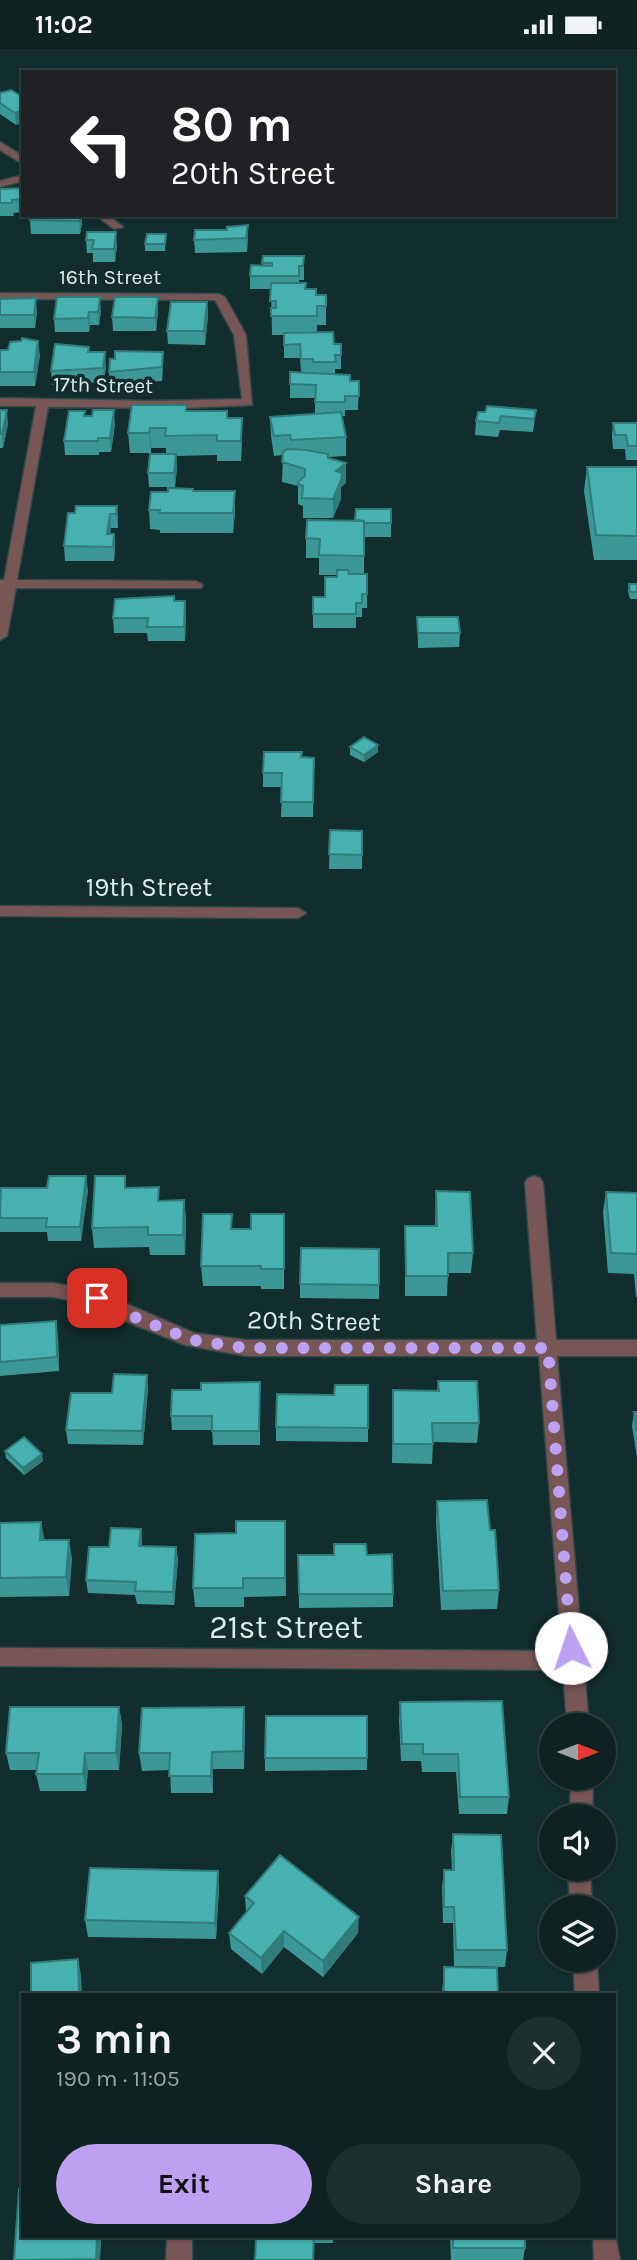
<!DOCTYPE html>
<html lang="en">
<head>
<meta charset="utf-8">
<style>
  :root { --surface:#0e2222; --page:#1c2f2f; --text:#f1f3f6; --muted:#9ba4a5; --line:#2e3f40; --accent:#bca0f2 }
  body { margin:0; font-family:Karla,sans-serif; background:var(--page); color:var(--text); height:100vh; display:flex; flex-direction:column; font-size:26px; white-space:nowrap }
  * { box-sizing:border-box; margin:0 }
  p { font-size:23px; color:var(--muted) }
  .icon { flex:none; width:38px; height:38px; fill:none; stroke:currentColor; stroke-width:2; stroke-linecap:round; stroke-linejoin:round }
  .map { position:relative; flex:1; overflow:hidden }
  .side { position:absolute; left:21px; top:1944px; width:595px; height:245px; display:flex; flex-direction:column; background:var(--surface); border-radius:0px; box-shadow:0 2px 5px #0004,0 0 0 2px var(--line) }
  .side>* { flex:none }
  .hud { position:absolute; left:21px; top:21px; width:595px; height:147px; border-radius:0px; box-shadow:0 2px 5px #0004,0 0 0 2px var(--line); background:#202124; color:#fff; overflow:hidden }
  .needle { width:46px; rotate:90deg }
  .tools { position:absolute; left:539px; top:1664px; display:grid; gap:14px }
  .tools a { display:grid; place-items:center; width:77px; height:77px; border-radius:50%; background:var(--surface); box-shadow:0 2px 5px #0004,0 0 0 2px var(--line); font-size:35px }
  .pin { position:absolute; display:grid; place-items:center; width:60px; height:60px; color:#fff; margin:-30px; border-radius:14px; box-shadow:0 4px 10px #0006 }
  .me { position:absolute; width:77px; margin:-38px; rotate:356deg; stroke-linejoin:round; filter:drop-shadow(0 0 5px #0008) }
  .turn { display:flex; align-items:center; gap:24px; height:147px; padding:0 35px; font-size:32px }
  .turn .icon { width:91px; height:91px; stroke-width:2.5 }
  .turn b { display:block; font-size:49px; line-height:60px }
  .round { display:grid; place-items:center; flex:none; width:74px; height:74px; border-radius:37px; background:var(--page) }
  .headline { display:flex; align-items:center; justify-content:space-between; height:119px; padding:0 35px }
  h1 { font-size:42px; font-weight:700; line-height:52px }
  .primary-button { display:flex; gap:14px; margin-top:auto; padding:14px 35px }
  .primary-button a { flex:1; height:80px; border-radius:42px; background:var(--accent); color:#111; font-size:28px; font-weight:700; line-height:80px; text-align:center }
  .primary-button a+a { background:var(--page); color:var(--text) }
  .status { display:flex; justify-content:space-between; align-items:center; height:49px; padding:0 35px; background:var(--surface); direction:ltr }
  .status svg { height:19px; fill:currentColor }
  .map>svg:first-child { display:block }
</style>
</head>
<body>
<div class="status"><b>11:02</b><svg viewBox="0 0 49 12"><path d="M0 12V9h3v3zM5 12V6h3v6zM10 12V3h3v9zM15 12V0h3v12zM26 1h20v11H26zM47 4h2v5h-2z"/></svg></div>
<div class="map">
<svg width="637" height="2211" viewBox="0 0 637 2211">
  <rect width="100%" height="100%" fill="#122d2d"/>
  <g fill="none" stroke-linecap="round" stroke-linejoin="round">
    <defs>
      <path id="minor" d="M0 93 23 107V115L0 101Z
        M23 126V132L0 138V132Z
        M96 166H108L123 178 114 180Z
        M0 244 219 245 225 248 246 286 252 356 186 359 48 358 17 531 196 532 203 536 201 539H16L7 587 0 591V531H4L36 357H0V349L155 352 242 350 234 286 215 251 0 250Z
        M0 857 298 859 306 864 298 869 0 867Z
        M534 1127 540 1129 543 1134 556 1291H637V1307H557L589 1676H567L563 1621 0 1617V1599L562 1602 539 1307H246L185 1296 125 1272 93 1256 53 1248H0V1234H53L97 1242 194 1284 246 1291H537L525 1134 528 1129Z
        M571 1729H593L592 1768H570Z
        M568 1820H590L592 1858H570Z
        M573 1911H597L599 1946H575Z
        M614 2180 620 2211H594L593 2188H614Z
        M167 2188H192V2211H166Z"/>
    </defs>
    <use href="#minor" stroke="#2e4848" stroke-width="3"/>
    <use href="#minor" fill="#775655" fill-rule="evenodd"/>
  </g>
  <path fill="#3c9896" d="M0 44 23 48 16 76 0 65Z
    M23 139V163L13 164 14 167H0V140Z
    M31 166H82V174L80 185H31L30 171Z
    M87 183 117 196 115 213H93V204H87L86 191Z
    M166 185 165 202H145V195Z
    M248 189 247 203 195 204 194 191Z
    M263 207H304V231H299V234L305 240 316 246H326V276H317V284L334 295 341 306V320H335V325L350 332H359L358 361H345V367H341L346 388V407L328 408 346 414V434L341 438V450L333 469H303V457L298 455V437L282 433 283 406 274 407 271 387 270 368 315 365V349H290V323L313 324V323H301L300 309H284V286H272L271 240H250V227L263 217Z
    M0 250 37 263 35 279H0Z
    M207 253 208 267 205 296 168 295 167 282Z
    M101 262 99 276H90L89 283H55L54 270Z
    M158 262 156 282H113L112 268Z
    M0 301H8L40 306 35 337H0Z
    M115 310 163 316 162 332 110 336 109 323Z
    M106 317 104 333 52 336 51 322Z
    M0 361 8 375 3 399H0Z
    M536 361 533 383 500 381 498 388 475 386 476 372 485 363Z
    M187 362H227V369H242V389L241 412H217V406L176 407 177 419 175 438H149L148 424 166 405V399H151V404H130L128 384Z
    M86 367 115 375 111 403H99V406H65L64 392Z
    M613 374H637V411H626L625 400H613L612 387Z
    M587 418H637V511H594L584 442Z
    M193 442H235V462L233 484H160V481L150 480 149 461 168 443Z
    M117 457 118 471V479H111L110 485H114L115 499 114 512H65L64 497 75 464Z
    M391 460V488H364V525H367V559H362V568H356V579H313V548H325L337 526H319V509H306V489L355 471Z
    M629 535H637V550H630L628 542Z
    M186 566 185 592H148L147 584H114L113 569Z
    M417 568 460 584 459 598 418 599Z
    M350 698 378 703 364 713 350 706Z
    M302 708 314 709 313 768H281L282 738H263V724Z
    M330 781 362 782V820H329Z
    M47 1139 88 1141 81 1192H48L47 1183H0V1145Z
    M436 1142 473 1204 471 1224H448L447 1247H405V1177H435Z
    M606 1143 637 1144V1248H636L634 1225 608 1224 603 1163Z
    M160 1151H184L186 1171 185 1206H150L149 1198 94 1199 92 1179Z
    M284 1165V1240H261V1237H203L201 1217 232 1180H251Z
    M379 1200V1250L300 1249V1235Z
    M0 1276 58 1286 59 1322 0 1327Z
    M147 1326 148 1340 143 1396 68 1395 66 1381 112 1344Z
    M438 1332 479 1374 477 1394 433 1393 432 1415 392 1414 393 1341 437 1342Z
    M260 1333V1396H213L212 1381H172L171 1367 201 1341Z
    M368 1336V1393L276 1392V1378Z
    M634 1363H637V1409L632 1377Z
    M5 1402 43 1412 24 1426 6 1409Z
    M437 1452 490 1481 499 1541 497 1560 441 1561 436 1471Z
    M285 1472 286 1547 244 1548V1558H195L193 1539 236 1484Z
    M0 1474 44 1491 72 1509 69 1547 0 1548Z
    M141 1480 142 1497 176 1498 178 1511 174 1556 137 1555 135 1546 88 1544 86 1531 109 1498Z
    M298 1506H367L393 1545V1558L299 1559Z
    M400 1653 509 1748 507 1765H459L456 1723H422L421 1712H401L399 1671Z
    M119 1658 122 1676 119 1721H88L86 1742H40L36 1725 37 1721H10L6 1704Z
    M245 1676 244 1720H213V1744H171L170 1721 142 1722 139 1704Z
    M265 1709H367V1721L265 1722Z
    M453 1785 507 1901 505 1918 454 1917 453 1874H443L442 1838 444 1821H452L451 1802Z
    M219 1839 216 1890 88 1888 85 1871Z
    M245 1847 358 1884 323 1928 284 1898 262 1925 231 1900 229 1884 246 1863Z
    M444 1918 498 1946H442Z
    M101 2188 100 2211H14Z
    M256 2188H333V2194H314Z
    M450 2188H525V2199L523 2211H451Z"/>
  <path fill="#317c7a" d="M23 61V74L16 76 15 64Z
    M80 166H82V174L80 185 79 172Z
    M248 176V189L247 203 246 189Z
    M116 183 117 196 115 213 114 200Z
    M100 248 101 262 99 276 98 263Z
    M158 248V262L156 282 155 269Z
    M36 249 37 263 35 279 34 266Z
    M207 253 208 267 205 296 204 282Z
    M89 263 90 276 89 283 88 269Z
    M38 292 40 306 35 337 34 323Z
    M105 303 106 317 104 333 103 319Z
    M163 303V316L162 332V318Z
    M7 361 8 375 3 399 2 385Z
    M114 361 115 375 111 403 110 389Z
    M242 369V389L241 412V392Z
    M150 379 151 399V404L149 384Z
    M176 405 177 419 175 438 174 424Z
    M346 414V434L341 438V450L333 469V450L336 422Z
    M235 442V462L233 484V464Z
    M117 457 118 471V479L116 465Z
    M110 465 111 479 108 499 107 485Z
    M114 485 115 499 114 512 113 498Z
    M185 552 186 566 185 592 184 578Z
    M378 696V703L364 713V706Z
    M86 1127 88 1141 81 1192 80 1178Z
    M184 1151 186 1171 185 1206 183 1186Z
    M56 1272 58 1286 59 1322 57 1308Z
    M147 1326 148 1340 143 1396 142 1382Z
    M42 1405 43 1412 24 1426 23 1419Z
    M41 1473 45 1492 40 1491Z
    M141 1480 142 1493 140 1510 139 1497Z
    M69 1491 72 1509 69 1547 66 1528Z
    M176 1498 178 1511 174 1556 173 1543Z
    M119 1658 122 1676 119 1721 116 1704Z
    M244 1658 245 1676 244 1720 243 1702Z
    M212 1703 213 1720V1744L211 1727Z
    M85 1704 88 1721 86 1742 83 1725Z
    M218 1822 219 1839 216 1890 215 1874Z
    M359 1868 358 1884 323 1928V1912Z
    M284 1882V1898L262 1925 261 1909Z
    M78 1910 81 1926 82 1946H79Z
    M97 2188H101L100 2211H96V2210Z"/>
  <path fill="#46b1af" stroke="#317c7a" stroke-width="2" d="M11 41 23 48V61L15 64 0 54V44Z
    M23 139V150L12 151V154H0V140Z
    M31 166H80L79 172 30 171Z
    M248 176 246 189 194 191 195 181H227V178Z
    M87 183H116L114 200H92L94 191H86Z
    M147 185H166L165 195H145Z
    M263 207H304L303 217H299V227H250L251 216 272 217V214H262Z
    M271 234H306L305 240H316V246H326V257H317V267H271V259H276V252H270Z
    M57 248H100L98 263H89L88 269 54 270Z
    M115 248H158L155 269 112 268Z
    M36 249 34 266H0V250Z
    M171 253H207L204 282H167Z
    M333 283 334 295H341V306H335L336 313H313V310H301L300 295 284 296V284Z
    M22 289 38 292 34 323H0V301H8L10 293 21 292Z
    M55 295 89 298 88 303H105L103 319 51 322Z
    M115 302 163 303 162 318 109 323 110 310H115Z
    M290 323 350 326V332H359V347H345V353H315L316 336 290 335Z
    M132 356H186V362H227V369H242L241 392H217V386L165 387 166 379H150L149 384H128Z
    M487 357 536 361 534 370 501 367 499 374 476 372 478 363H485Z
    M0 361H7L2 385H0Z
    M93 361H114L110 389H98V392H64L69 362H85L84 367H92Z
    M341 363 346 388 291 391 290 386 274 387 270 368Z
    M613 374H637V397H628L626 386H615Z
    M287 400 306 401 328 405V409L346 414 336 422 342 424 341 431 333 450 302 449 303 437 298 435 299 432 305 427V420L282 413 283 403Z
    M150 405H176L174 424H148Z
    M587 418H637V487L596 486Z
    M168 439 193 440V442H235L233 464H159L160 461H149L151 443H168Z
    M76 457H117L116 465H110L107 485H114L113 498 64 497 68 464H75Z
    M356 460H391V474H364V472L355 471Z
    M307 471 364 472V507L319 506 320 490 306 489Z
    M337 521H348L349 525H367V545H362V554H356V565H313V548H325V528H337Z
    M629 535H637V543H630Z
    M174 547V552H185L184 578H147L148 569H113L115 550Z
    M417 568H458L460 584H418Z
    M364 688 378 696 364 706 350 698Z
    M264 703H302L301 708 314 709 313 753H281L282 724H263Z
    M330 781 362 782V806L329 805Z
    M49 1127H86L80 1178H46L47 1169H0L1 1139H47Z
    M95 1127H125V1139L159 1138 158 1152 184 1151 183 1186H148V1178L92 1179Z
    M436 1142 470 1143 473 1204H448V1227H406L405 1177H437Z
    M606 1143 637 1144V1205L611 1204Z
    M203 1165H232L231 1180H251V1165H284V1220H261V1217H201Z
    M301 1199 379 1200V1236L300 1235Z
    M56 1272 57 1308 0 1313V1276Z
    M114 1325 147 1326 142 1382 66 1381 71 1344H112Z
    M438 1332H477L479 1374H432L433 1395H393V1341L439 1342Z
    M260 1333 259 1382H212V1367H171L172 1341H201V1334Z
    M335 1336H368V1379L276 1378 277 1345 334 1346Z
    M634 1363H637V1382Z
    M24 1388 42 1405 23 1419 5 1402Z
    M487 1451 490 1481H495L499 1541 443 1542 437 1452Z
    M236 1472H285V1529H243V1539H193L195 1485 236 1484Z
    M41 1473 40 1491H69L66 1528 0 1529V1474Z
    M111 1479 141 1480 139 1497 176 1498 173 1543 135 1542 136 1533 86 1531 89 1498H109Z
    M334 1495H366L367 1506 392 1505 393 1545H299L298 1506H334Z
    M502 1652 509 1748H460L458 1705H423V1695H402L400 1653Z
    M10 1658H119L116 1704H85L83 1725H36L39 1704H6Z
    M244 1658 243 1702 212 1703 211 1727H169L170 1704H139L142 1659Z
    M266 1667H367V1709H265Z
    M453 1785 501 1786 507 1901H456L454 1858H444V1821H454Z
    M280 1806 359 1868 323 1912 284 1882 261 1909 229 1884 254 1854 245 1847Z
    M90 1819 218 1822 215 1874 85 1871Z
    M78 1910 79 1946H31V1914Z
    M444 1918 497 1919 498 1946H444Z
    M19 2140H23V2188H97L96 2210 14 2211Z
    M256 2188H314L313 2211H255Z
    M453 2188H525V2199H453Z"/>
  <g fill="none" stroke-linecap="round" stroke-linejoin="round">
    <path stroke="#bca0f2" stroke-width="12" stroke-dasharray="0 21.6" d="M97 1249 132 1267 192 1291 246 1299H548L571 1599"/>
  </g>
  <g text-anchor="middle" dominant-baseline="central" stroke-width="7" stroke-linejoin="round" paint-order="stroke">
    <g font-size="21" fill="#dceceb" stroke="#122d2d">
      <text x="110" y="228">16th Street</text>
      <text transform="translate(103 336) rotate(1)">17th Street</text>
    </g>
    <g font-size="26" fill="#dceceb" stroke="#122d2d">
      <text x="149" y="838">19th Street</text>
      <text transform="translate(314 1272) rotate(1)">20th Street</text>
    </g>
    <g font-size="32" fill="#dceceb" stroke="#122d2d">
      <text x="286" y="1578">21st Street</text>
    </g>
  </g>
</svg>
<div class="tools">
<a><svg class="needle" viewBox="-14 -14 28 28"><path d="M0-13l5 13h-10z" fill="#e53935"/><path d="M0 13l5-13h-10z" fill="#9ba4a5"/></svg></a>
<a><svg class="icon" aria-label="sound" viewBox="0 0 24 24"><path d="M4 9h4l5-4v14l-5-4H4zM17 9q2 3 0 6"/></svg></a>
<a><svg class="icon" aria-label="layers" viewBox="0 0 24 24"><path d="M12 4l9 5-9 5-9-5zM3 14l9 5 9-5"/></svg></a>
</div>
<div class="pin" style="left:97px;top:1249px;background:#d93025"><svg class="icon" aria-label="arrive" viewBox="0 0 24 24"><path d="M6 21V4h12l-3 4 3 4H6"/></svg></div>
<svg class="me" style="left:571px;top:1599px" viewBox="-20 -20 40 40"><circle r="19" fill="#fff"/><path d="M0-13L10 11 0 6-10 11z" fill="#bca0f2"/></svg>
<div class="hud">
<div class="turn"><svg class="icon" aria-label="left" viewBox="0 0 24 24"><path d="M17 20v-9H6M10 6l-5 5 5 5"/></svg><div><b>80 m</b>20th Street</div></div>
</div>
<section class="side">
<div class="headline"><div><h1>3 min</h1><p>190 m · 11:05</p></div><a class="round"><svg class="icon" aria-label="close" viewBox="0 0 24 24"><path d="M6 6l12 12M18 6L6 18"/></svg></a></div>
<div class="primary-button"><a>Exit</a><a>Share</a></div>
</section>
</div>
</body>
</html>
